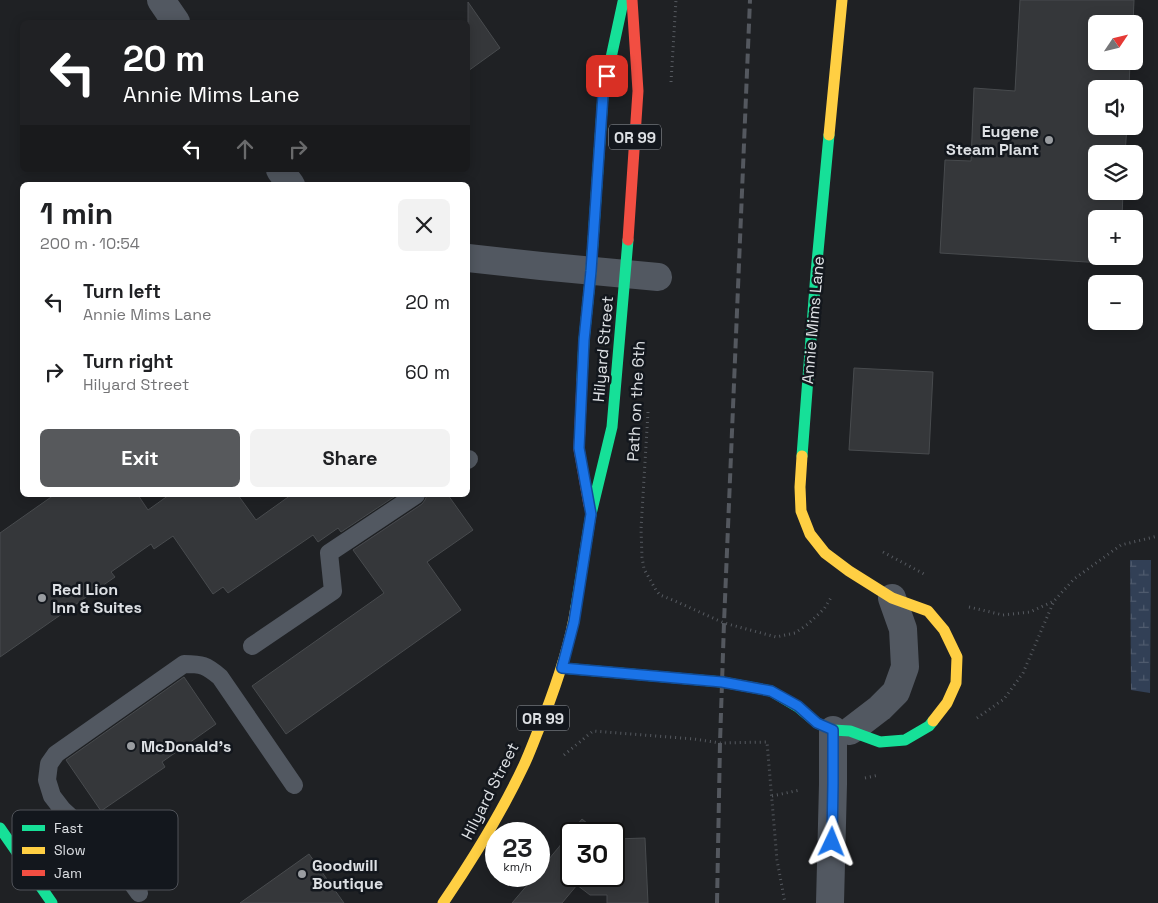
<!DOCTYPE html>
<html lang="en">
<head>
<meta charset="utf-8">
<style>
  :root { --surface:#fff; --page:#f2f2f2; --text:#202124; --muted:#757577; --accent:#57595c }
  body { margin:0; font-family:"Space Grotesk",sans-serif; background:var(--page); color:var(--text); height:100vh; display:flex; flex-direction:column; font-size:19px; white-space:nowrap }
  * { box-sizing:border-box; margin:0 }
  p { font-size:16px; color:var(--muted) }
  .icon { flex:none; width:28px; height:28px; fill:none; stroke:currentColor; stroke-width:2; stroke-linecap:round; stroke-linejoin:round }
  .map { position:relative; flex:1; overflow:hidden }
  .details { position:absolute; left:20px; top:182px; width:450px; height:315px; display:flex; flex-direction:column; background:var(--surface); border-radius:8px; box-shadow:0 2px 12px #0003 }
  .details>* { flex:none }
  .guide { position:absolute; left:20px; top:20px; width:450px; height:152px; border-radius:8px; box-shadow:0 2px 12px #0003; background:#202124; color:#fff; overflow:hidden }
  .needle { width:32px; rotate:55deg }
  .buttons { position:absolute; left:1088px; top:15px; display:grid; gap:10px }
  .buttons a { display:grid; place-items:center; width:55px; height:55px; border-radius:8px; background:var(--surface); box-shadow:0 2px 12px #0003; font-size:25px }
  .speed { position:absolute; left:485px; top:822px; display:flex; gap:10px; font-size:25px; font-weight:700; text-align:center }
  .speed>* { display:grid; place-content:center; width:65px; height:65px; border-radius:50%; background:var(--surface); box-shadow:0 2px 12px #0003; line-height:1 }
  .speed small { font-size:12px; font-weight:400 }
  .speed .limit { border:2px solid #111; border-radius:8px; background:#fff; color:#111 }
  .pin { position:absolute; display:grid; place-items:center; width:42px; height:42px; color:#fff; margin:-21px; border-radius:10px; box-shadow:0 2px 8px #0006 }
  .me { position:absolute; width:55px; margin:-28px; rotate:2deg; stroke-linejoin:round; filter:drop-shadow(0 0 4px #0008) }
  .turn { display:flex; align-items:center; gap:18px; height:105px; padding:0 20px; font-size:22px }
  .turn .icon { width:65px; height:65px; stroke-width:2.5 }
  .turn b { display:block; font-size:35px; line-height:42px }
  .lanes { display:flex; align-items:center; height:48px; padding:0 20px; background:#0003; justify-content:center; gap:25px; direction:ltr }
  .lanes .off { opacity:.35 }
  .round { display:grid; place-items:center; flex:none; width:52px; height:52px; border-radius:8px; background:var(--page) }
  .overview { display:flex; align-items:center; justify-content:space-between; height:85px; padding:0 20px }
  h1 { font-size:30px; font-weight:600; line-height:38px }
  .action { display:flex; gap:10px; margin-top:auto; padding:10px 20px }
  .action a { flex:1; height:58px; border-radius:8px; background:var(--accent); color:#fff; font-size:20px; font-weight:600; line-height:58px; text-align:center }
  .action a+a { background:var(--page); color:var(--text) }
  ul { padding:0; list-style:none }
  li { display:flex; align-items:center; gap:15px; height:70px; padding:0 20px }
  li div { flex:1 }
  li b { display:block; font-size:19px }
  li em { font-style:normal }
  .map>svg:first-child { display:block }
</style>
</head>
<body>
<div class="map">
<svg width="1158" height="903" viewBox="0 0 1158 903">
  <defs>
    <pattern id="wetland-marsh" width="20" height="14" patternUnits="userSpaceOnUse" patternTransform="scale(1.25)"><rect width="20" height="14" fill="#324056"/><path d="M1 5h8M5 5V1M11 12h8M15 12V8" fill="none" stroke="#4f5b6e"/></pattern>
  </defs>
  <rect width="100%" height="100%" fill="#1f2124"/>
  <path fill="url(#wetland-marsh)" d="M1130 560H1151L1150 693 1131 690Z"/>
  <path fill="#35373a" stroke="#484b4e" d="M1020 0H1134L1133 24H1096V61H1130L1129 89H1096V126H1127L1125 154H1096V191H1123L1122 219H1096V256H1120L1119 264 940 253 945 160 971 161 974 88 1015 91Z
    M468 2 500 48 468 71Z
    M854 368 933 372 929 454 849 450Z
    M54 495H138L148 510 169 495H238L256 520 291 495H397L341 532 338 528 318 542 313 535 228 593 223 587 213 594 173 536 154 549 151 544 111 572 115 577 0 657V533Z
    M427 495H448L473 530 427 562 461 610 286 734 252 686 384 593 353 550 422 504 425 500Z
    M184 677 216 724 162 762 165 767 101 811 66 760Z
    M582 819 600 834H571V876H614V839L645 838 648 903H607V895H590L577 885 562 903H512L535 876H539V871Z
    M309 854 344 903H240Z"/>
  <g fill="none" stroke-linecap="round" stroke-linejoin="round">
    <path stroke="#565a60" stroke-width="3" stroke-dasharray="1 4" stroke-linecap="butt" d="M671 82 676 0
      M648 412 641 529 642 557 644 569 656 590 660 595 675 601 724 623 776 637 795 633 808 624 824 609 832 596
      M883 552 924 574
      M969 607 1003 615 1030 612 1054 601
      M977 718 1004 699 1023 673 1054 601 1074 579 1121 545 1158 536
      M564 755 593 731 694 739 720 743 767 742 777 860 785 903
      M865 778 879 775
      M772 796 800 790"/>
    <path stroke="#525861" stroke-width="18" d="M468 460 469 459
      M252 646 333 591 329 553 416 495
      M139 893 100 839 89 829 75 821 62 809 52 796 47 780 49 764 56 754 184 664C202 664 206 665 220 677L294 785"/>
    <path stroke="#525861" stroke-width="28" d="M161 0 176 22
      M280 170 291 185
      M468 258 541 266 658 277
      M850 731 880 708 896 692 905 667 903 629 892 598
      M830 903 833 784V730"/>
    <path stroke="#16e098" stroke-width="11" d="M582 380 584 340 591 271 603 95 623 2
      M802 456 816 273 829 135
      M576 607 591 514 612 427 628 240
      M562 668 722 682 771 691 798 707 817 723 833 730 850 731 880 742 905 740 929 726 933 721
      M0 828 52 903"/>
    <path stroke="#ffcf43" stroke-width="11" d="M829 135 842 0
      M802 456 800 487 801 511 810 534 825 553 849 571 892 598 928 611 944 630 957 657 956 683 947 703 933 721
      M443 903C473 859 501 814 524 765 531 750 536 735 543 719 557 683 570 646 576 607"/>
    <path stroke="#f24e42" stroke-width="11" d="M628 240 638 91 632 0
      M582 380 579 449 589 505"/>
    <path stroke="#54585f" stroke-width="4" stroke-dasharray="10 5" stroke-linecap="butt" d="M717 903 720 743 724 623 750 0"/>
  </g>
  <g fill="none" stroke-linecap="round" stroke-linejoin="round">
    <defs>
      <path id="route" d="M607 76 603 95 591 271 584 340 579 448 591 514 574 622 562 668 722 682 771 691 798 706 817 723 833 730V784L832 842"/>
    </defs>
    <use href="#route" stroke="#114b97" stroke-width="12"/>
    <use href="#route" stroke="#1a73e8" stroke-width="9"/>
  </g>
  <g fill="#9a9da1" stroke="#13171d" stroke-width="2">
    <circle cx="1049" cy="140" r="5"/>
    <circle cx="42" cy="598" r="5"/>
    <circle cx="131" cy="746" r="5"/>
    <circle cx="302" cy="874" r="5"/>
  </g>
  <g text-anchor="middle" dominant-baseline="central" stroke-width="5" stroke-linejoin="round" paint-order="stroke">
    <g fill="#13171d" stroke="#a0a4a8" stroke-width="1">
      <rect x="609" y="124.5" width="52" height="25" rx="4"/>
      <rect x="517" y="705.5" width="52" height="25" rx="4"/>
    </g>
    <g font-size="15" font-weight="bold" fill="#dde0e4">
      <text x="635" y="137">OR 99</text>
      <text x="543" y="718">OR 99</text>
    </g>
    <g font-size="16" font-weight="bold" fill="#dde0e4" stroke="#13171d" text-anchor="start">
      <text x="1039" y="131" text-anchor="end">Eugene<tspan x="1039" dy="18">Steam Plant</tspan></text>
      <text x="52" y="589">Red Lion<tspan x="52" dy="18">Inn &amp; Suites</tspan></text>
      <text x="141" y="746">McDonald's</text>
      <text x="312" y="865">Goodwill<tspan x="312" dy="18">Boutique</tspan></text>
    </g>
    <g font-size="16" fill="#dde0e4" stroke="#13171d">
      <text transform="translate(813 320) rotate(-85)">Annie Mims Lane</text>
      <text transform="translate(603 349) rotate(-85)">Hilyard Street</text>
      <text transform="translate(636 401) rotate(-87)">Path on the 6th</text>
      <text transform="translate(490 791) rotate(-63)">Hilyard Street</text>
    </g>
  </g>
  <rect x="12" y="810" width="166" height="80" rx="8" fill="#13171d" stroke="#505359" stroke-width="1"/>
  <rect x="22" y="825" width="23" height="6" fill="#16e098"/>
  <rect x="22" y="847" width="23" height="7" fill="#ffcf43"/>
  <rect x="22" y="870" width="23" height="6" fill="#f24e42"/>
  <g font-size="14" fill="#dde0e4">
    <text x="54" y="833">Fast</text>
    <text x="54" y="855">Slow</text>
    <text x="54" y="878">Jam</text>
  </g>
</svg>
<div class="buttons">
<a><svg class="needle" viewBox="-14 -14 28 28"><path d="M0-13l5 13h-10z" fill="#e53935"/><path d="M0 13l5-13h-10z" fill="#757577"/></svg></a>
<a><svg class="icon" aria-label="sound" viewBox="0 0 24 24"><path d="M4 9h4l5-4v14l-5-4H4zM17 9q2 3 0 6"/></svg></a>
<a><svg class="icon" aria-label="layers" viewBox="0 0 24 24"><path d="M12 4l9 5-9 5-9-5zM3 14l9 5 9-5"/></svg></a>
<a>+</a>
<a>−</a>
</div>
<div class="speed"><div>23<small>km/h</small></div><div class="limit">30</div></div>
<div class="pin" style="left:607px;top:76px;background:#d93025"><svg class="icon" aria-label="arrive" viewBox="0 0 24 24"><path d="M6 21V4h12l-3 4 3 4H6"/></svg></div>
<svg class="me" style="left:832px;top:842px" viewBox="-20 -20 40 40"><path d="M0-17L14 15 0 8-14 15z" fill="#1a73e8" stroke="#fff" stroke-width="4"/></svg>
<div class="guide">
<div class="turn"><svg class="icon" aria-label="left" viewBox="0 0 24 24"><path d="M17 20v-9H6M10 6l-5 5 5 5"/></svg><div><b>20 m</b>Annie Mims Lane</div></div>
<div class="lanes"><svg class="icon" aria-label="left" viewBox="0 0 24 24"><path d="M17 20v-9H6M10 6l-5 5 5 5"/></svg><svg class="icon off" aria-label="ahead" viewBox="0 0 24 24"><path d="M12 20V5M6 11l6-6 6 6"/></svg><svg class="icon off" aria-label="right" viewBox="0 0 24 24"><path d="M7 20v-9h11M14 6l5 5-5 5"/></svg></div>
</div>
<section class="details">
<div class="overview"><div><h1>1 min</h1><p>200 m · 10:54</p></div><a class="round"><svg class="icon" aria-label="close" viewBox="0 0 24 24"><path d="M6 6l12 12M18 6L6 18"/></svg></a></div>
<ul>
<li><svg class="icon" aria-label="left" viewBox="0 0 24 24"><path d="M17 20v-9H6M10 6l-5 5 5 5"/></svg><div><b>Turn left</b><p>Annie Mims Lane</p></div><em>20 m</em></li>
<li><svg class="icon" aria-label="right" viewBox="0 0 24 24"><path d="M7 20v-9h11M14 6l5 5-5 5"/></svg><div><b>Turn right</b><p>Hilyard Street</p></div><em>60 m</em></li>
</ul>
<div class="action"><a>Exit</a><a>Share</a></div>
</section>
</div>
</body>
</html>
